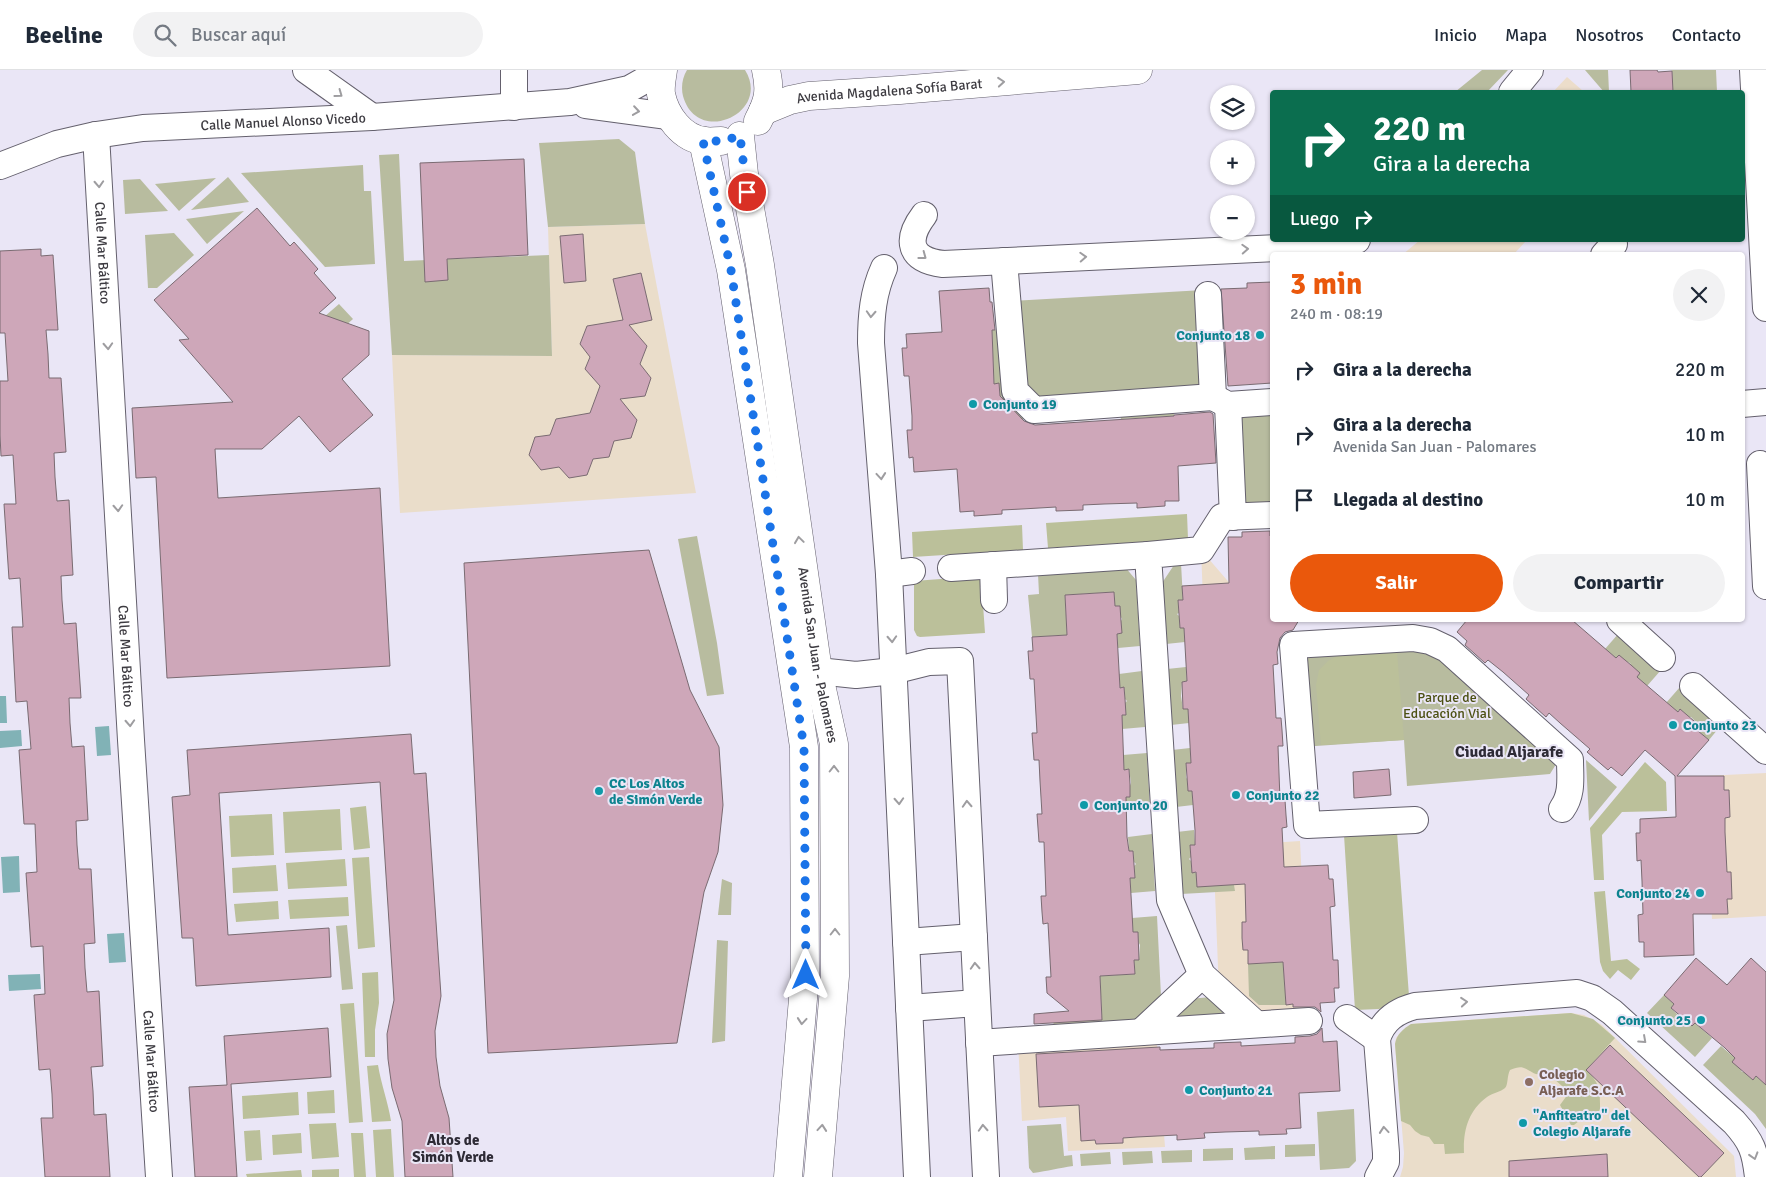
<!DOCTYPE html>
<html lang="es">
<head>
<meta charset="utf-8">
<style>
  :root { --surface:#fff; --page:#f2f2f3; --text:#1f2937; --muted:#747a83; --line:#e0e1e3; --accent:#ea580c }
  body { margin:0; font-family:Signika,sans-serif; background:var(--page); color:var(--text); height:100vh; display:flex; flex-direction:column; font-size:19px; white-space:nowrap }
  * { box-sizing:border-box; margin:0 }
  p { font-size:16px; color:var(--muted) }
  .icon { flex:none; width:28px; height:28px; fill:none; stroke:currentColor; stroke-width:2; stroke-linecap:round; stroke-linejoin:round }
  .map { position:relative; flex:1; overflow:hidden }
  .panel { position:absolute; left:1270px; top:182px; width:475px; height:370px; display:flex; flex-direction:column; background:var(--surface); border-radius:5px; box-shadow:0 1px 4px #0004 }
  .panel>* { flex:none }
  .hud { position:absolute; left:1270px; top:20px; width:475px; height:152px; border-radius:5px; box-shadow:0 1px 4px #0004; background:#0b6e4f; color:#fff; overflow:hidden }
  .buttons { position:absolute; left:1210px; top:15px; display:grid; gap:10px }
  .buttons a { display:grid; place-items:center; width:45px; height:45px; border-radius:50%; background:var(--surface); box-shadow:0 1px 4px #0004; font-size:25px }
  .pin { position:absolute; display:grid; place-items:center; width:42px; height:42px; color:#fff; margin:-21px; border:2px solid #fff; border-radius:50%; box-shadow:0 1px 5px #0007 }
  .me { position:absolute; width:55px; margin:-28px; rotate:0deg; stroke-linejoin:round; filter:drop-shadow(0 0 4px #0008) }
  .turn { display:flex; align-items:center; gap:18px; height:105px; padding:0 20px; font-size:22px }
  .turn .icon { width:65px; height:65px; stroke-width:2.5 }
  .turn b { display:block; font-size:35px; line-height:42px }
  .then { display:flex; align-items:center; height:48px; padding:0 20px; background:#0003; gap:10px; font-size:19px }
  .round { display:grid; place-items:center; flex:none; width:52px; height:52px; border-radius:26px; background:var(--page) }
  .headline { display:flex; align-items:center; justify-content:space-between; height:85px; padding:0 20px }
  h1 { font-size:30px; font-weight:800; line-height:38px; color:var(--accent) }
  .button { display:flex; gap:10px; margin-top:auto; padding:10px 20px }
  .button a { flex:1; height:58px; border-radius:30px; background:var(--accent); color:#fff; font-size:20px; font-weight:800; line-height:58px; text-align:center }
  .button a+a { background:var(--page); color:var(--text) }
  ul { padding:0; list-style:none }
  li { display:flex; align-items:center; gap:15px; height:65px; padding:0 20px }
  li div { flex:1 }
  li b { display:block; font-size:19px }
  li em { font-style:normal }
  header { display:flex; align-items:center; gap:30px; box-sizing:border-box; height:70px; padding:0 25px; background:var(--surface); border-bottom:1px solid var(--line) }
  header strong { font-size:24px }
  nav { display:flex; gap:28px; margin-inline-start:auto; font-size:18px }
  .search { width:350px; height:45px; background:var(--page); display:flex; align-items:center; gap:12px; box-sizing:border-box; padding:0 18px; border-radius:28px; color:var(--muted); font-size:19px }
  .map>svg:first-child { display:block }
</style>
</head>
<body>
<header>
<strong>Beeline</strong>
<div class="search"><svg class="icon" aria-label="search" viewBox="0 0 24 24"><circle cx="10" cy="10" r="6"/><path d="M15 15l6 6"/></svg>Buscar aquí</div>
<nav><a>Inicio</a><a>Mapa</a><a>Nosotros</a><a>Contacto</a></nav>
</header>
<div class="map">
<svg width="1766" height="1107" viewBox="0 0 1766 1107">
  <rect width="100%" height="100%" fill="#eae6f6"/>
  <path fill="#ecddca" d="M1567 7 1583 21V22H1553Z
    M1420 170H1527L1513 185H1402Z
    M1201 480 1233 517 1255 774 1300 771 1309 951 1256 954 1219 921Z
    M1766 703V846L1712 849 1704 706Z
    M1156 961 1165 1077 1068 1081 1066 1047 1022 1051 1018 971Z"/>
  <path fill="#eaddca" d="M645 154 696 423 400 443 392 285 552 286 548 157Z
    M1571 943 1584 945 1602 955 1734 1086 1736 1107H1400L1403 1097 1404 1083 1395 974 1396 968 1400 963 1411 954Z"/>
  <path fill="#b8bc9f" d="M687 0H745C772 43 697 77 683 26 681 18 682 8 687 0Z
    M1482 0H1508L1487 22H1455Z
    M1585 0H1608L1609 22H1604Z
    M1672 0H1716L1717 22H1673Z
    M619 69 635 82 645 154 548 157 539 73Z
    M399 84 404 191 549 185 552 286 392 285 379 85Z
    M363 95 364 121H371L375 194 325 197 241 103Z
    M228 107 249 132 191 140Z
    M216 108 179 141 155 114Z
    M140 109 168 141 125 144 123 110Z
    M244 141 207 174 186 149Z
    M174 163 194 185 157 218H148L145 165Z
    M1221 219 1226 312 1202 340 1174 342V346L1121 349 1120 344 1093 346V350L1039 353V349L1025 348 1023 349 1011 350 1000 329 1002 327 1000 326 999 314H994L992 260H996L997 246 995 232Z
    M339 234 353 249 308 289 294 273Z
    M1272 332V456L1223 459 1228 335Z
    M697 466 717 573 724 624 707 626 678 469Z
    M1181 493 1183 530 1178 531 1179 543 1177 544 1179 546 1180 558H1184L1185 572 1166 574 1162 513 1174 495Z
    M1125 497 1136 510 1140 576 1118 578 1117 564 1121 563V551L1122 549 1115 536 1114 522 1065 525 1067 565 1032 567 1028 525 1039 524 1038 504Z
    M1619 563 1661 600 1647 616 1637 607 1630 593 1616 588 1605 579Z
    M1413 568 1563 683 1550 704 1407 716 1404 670 1301 677 1293 575Z
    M1186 597 1187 611 1182 612 1181 626 1183 639H1188L1189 653 1171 655 1167 599Z
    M1142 601 1145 657 1122 659V645H1126L1125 633 1127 631 1125 629 1124 617 1120 618 1119 604Z
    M1680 617 1722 654 1709 670 1698 661 1701 657 1691 647H1689L1680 639 1677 642 1666 633Z
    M1190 678 1191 693H1186V707L1187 709 1188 720 1192 721 1193 735 1176 737 1172 680Z
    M1147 683 1150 739 1126 741V727L1131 713 1129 699 1124 700 1123 685Z
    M1586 690 1617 717 1589 751Z
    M1194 760 1195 775H1190L1191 787 1189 789 1191 791 1192 802 1234 815 1235 821 1181 824 1177 762Z
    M1152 764 1155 821 1131 823 1130 808H1135L1134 796 1136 794 1134 792 1133 781H1129L1128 767Z
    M722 809 732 813 731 845H718Z
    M1157 846 1161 926 1137 954 1054 958 1053 949 1102 946 1100 906 1135 904 1134 890 1139 889 1140 875 1133 862 1132 848Z
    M347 855 353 919 342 920 336 856Z
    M717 870 728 871 725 971 712 973Z
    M1283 892 1286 935H1259L1249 926 1248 894Z
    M1664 925 1674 934 1671 938 1681 948H1683L1692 956 1695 953 1712 968 1695 987 1647 943Z
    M1211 927 1235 948 1165 952 1189 929Z
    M1721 976 1735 988 1742 1002H1744L1753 1010 1756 1006 1766 1015V1059L1755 1044 1703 995Z
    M1354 1039 1356 1091 1349 1098 1320 1100 1317 1042Z
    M1061 1054 1064 1086 1072 1085 1073 1096C1059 1098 1048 1101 1033 1103L1029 1098 1027 1056Z
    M1315 1074V1086L1285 1087V1075Z
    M1275 1076V1089L1245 1090 1244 1078Z
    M1233 1078V1090L1203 1091V1079Z
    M1192 1080V1092L1162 1093 1161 1081Z
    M1152 1081 1153 1093 1123 1095 1122 1082Z
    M1110 1082 1111 1094 1081 1096 1080 1084Z"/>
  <path fill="#bbc09a" d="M1187 444 1188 469 1048 478 1046 453Z
    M1022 455 1023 480 913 487 912 462Z
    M981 506 985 563 920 567 917 566 914 560V511Z
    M1397 582 1404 670 1321 675 1316 615 1319 600 1328 591 1343 583Z
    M1645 692 1666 712 1667 741 1622 742 1602 765 1604 810H1594L1590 758Z
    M366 736 370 778 354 780 350 738Z
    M340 739 342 780 285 783 283 742Z
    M272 744 274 785 231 787 229 746Z
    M1397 762 1409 926 1379 939 1355 940 1344 765Z
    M369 787 375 877 358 879 352 788Z
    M345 789 347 816 288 819 286 793Z
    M276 795 278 821 233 823 232 798Z
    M1605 821 1611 891 1627 889 1640 899 1631 910 1618 900 1610 909 1603 901 1600 892 1594 822Z
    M348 827 349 846 290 849 288 830Z
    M278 831 279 849 236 852 234 834Z
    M378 902 379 933 375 960V987H365L362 903Z
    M354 933 363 1052 349 1053 340 934Z
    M1571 943 1593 949 1615 968 1586 1000C1601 1014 1600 1021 1600 1040L1592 1047H1584L1574 1055H1571L1560 1035 1568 1024 1567 1020C1560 1015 1555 1008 1548 1006 1544 1004 1540 1005 1536 1004 1524 999 1524 994 1510 1000 1507 1005 1508 1016 1505 1018 1501 1022 1492 1023 1487 1027 1468 1041 1463 1061 1464 1083L1445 1084 1444 1074H1434L1429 1067 1421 1065 1415 1061 1410 1055 1401 1051 1395 974C1397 964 1403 959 1411 954Z
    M378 995C381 1014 388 1032 391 1051L372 1052 367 996Z
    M334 1020 335 1043 308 1044 307 1022Z
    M298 1022 299 1045 243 1049 242 1026Z
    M336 1053 339 1087 312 1089 309 1054Z
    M391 1059 394 1107H376L373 1060Z
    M260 1060 262 1090 246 1091 244 1061Z
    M301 1063 302 1083 273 1085 272 1065Z
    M351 1063H363L366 1107H354Z
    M339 1099V1107H312V1100Z
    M301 1100 302 1107H247L246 1104Z"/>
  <path fill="#81b2b6" d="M0 626H6L7 653H0Z
    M109 656 111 685 97 686 95 657Z
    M21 660 22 676 0 678V661Z
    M19 786 20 822 3 823 1 787Z
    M124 863 126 892 109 893 107 864Z
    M40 904 41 919 9 921 8 905Z"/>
  <path fill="#cea7b9" stroke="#7a6b72" d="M1630 0H1657L1658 2 1672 1 1673 22H1631Z
    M524 89 528 185 447 189 448 210 425 212 420 93Z
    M257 138 290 176 294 172 318 199 314 203 336 228 319 243 369 261V285L342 309 373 345 330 382 299 346 262 379H215L218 428 380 418 390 596 167 608 156 407 136 408 132 338 233 332 179 270 189 269 154 230Z
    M583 164 586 211 564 213 560 166Z
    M41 179V186L53 185 58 260H46L48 284 49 308H61L66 382 54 383 55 407 57 431 69 430 73 505 61 506 62 530 64 554 76 553 81 628H69L70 653 72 677 84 676 88 750 76 751 77 775 79 799H91L95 873 84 874 85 898 87 922 99 921 103 996 91 997 93 1021 94 1045 106 1044 110 1107H45L41 1048H53L52 1024 50 999 39 1000 34 925 45 924 43 876 31 877 26 803 37 802 35 754H24L19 680 31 679 27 631 16 632 12 557H23L20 508 9 509 4 434H16L13 385 1 386 0 365V311H8L5 263H0V181Z
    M641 203 652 250 629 255 647 276 640 294 651 308 645 326 620 329 637 350 631 368 614 371 609 387 593 389 587 405 569 408 559 397 541 400 529 385 535 367 550 365 556 349 590 343 600 316 585 299 590 287 580 274 587 256 623 250 613 209Z
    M1272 212V313L1228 316 1221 219 1247 218V213Z
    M989 218 990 232H992L995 260H992L994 314 999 313 1000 326 1024 351 1035 355 1174 346V345L1210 342 1213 344 1216 393 1178 396 1179 431H1165V436L1137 438V433L1104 434 1083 435V440L1056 441V437L1022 439 1002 440V444L974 446V441L960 442 957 399 914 402 913 387 909 388 907 360H912V346L909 306H904L902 278H907L906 264 942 262 939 221Z
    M1270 461V466L1272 465V550H1299L1293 560 1285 562 1280 568 1277 582 1278 594 1273 595 1276 648H1281L1282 660 1283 676H1278L1280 730H1285L1286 745 1287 757 1282 758 1284 797 1328 795 1329 809H1333L1335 836 1330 837 1333 890H1338L1339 918H1334L1335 932 1320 933 1321 942 1315 937H1293V934L1286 935 1283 892 1248 894V880H1243L1242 868V852H1246L1245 814 1197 817 1196 802 1192 803 1190 775H1195V760L1192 721H1188L1186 693H1191L1188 639H1183L1182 612 1187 611 1184 558H1180L1178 530H1183L1182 516 1229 513 1228 467H1242V462Z
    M649 480 690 620 719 677 723 735 718 782 704 822 677 973 488 983 464 493Z
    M1114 522 1115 536H1120L1121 551 1122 563 1117 564 1120 618 1124 617 1125 629 1126 645H1122L1124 700 1129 699 1130 714V727H1126L1127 767 1129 781H1133L1135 808H1130L1132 842 1133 862H1138L1139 890H1134L1135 904 1100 906 1102 950 1034 954V944L1069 941 1047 923 1046 907H1051L1048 853 1043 854 1042 842 1041 826H1046L1044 772H1039L1037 744H1042L1040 711 1039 690H1034L1032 663H1037L1034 609H1030L1028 581H1033L1032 567 1067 565 1065 525Z
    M1467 550H1572L1616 588 1619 585 1631 595 1640 603 1637 607 1678 642 1680 639 1701 657 1698 661 1709 670 1677 706H1724V720H1729L1730 747 1725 748V762L1727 802H1731L1732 829H1727L1728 844H1693L1694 885 1644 887V872H1639L1638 845 1643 844 1642 811 1641 790 1637 791 1636 763H1640V749L1676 747 1675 706 1645 680 1622 706 1611 697 1608 700 1587 682 1590 679 1560 653 1549 643 1546 647 1526 629 1529 625 1503 602 1488 590 1485 593 1465 575 1467 571 1457 562Z
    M411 664 414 704 426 703 441 926 435 961 436 987 440 1016 449 1048 453 1107H405L402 1051 392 1018 388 989 387 964 394 930 380 712 219 723 228 865 329 858 331 907 196 916 193 868H182L172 727 190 725 187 680Z
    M1389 699 1391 725 1354 728 1353 702Z
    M1696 888 1727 915 1751 888 1766 902V1015L1756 1006 1753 1010 1732 992 1735 988 1725 978 1695 953 1692 956 1683 948 1671 938 1674 934 1664 925Z
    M328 958 331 1007 231 1014 237 1107H195L189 1017 227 1015 224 966Z
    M1322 958 1323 972 1337 971 1340 1021 1299 1023 1301 1058 1286 1059 1287 1064 1259 1065V1061L1225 1062 1204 1063 1205 1068 1177 1070V1065L1137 1067 1123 1068V1073L1096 1074 1095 1070 1081 1071 1079 1035 1039 1037 1036 984 1160 977V980L1214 978V973L1241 972V976L1295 973V967L1310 966 1317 964Z
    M1610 975 1724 1083 1701 1107H1699L1586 1000Z
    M1607 1084 1608 1107H1509V1091Z"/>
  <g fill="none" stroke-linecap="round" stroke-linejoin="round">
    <defs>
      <g id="street">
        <path d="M306 0 372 47"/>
        <path d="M1753 0 1766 238"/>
        <path d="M1512 22 1530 0"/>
        <path d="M586 35 668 46"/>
        <path d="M514 37V0"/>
        <path id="s1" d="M96 65 131 670 159 1107"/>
        <path id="s2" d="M0 96 57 74 96 65 143 58 372 47 570 32 629 19 663 0"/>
        <path d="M924 145C905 170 909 190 943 194L1319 176 1357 170"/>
        <path d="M1604 185 1614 174"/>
        <path d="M1004 191 1015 321 1034 340 1213 327 1208 225"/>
        <path d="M884 198C873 222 871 246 871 273L889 504 917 1107"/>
        <path d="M1213 327 1228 335 1272 332"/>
        <path d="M1742 334 1766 332"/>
        <path d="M1228 335 1233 447"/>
        <path d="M1760 394 1766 516"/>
        <path d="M993 495 994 530"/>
        <path d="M951 498 1148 485"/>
        <path d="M889 504 912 501"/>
        <path d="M1620 550 1662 588"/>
        <path d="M818 601 856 605 893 601 929 592 960 591 986 1107"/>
        <path d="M1693 616 1766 681"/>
        <path d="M1415 750 1307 755 1293 575 1413 568 1430 571 1447 579 1570 690C1570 707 1573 724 1562 739"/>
        <path d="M906 872 974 867"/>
        <path d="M909 938 977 933"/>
        <path d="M1347 948 1377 969"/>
        <path d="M1256 954 1202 905 1170 830 1148 485 1201 480 1222 447 1272 445"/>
        <path d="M1141 962 1202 905"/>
        <path d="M979 973 1309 951"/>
        <path d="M1378 1107 1386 1092V1083L1377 969C1383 950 1396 941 1415 936L1577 923 1592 928 1612 942 1734 1052C1752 1072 1755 1081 1758 1107"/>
      </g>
      <g id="secondary">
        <path d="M663 0C662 8 660 16 661 24 665 45 682 69 705 71 710 72 715 71 721 71"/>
        <path id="s3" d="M763 41 790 30 809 26 900 20 1138 0"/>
        <path d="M758 51C768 32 771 22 766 0"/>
        <path id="s4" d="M740 66 744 104 760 195 818 601 834 674 835 906 818 1107"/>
        <path d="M703 71 731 200 804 677 805 905 788 1107"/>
      </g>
    </defs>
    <use href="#street" stroke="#64606d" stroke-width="28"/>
    <use href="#secondary" stroke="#64606d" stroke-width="29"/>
    <use href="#street" stroke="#fff" stroke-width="26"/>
    <use href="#secondary" stroke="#fff" stroke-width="28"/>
  </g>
  <defs><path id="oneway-chevron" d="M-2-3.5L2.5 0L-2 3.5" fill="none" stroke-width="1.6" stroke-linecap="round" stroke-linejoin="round" transform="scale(1.25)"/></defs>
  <g stroke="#9e9da0">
    <use href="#oneway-chevron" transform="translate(1001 12) rotate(-5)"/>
    <use href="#oneway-chevron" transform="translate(339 24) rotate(36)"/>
    <use href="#oneway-chevron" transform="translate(636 41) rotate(8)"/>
    <use href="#oneway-chevron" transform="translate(99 114) rotate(87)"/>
    <use href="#oneway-chevron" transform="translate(1245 179) rotate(-3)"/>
    <use href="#oneway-chevron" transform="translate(923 186) rotate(37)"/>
    <use href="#oneway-chevron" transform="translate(1083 187) rotate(-3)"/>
    <use href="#oneway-chevron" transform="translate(871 244) rotate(93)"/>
    <use href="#oneway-chevron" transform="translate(108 276) rotate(87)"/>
    <use href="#oneway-chevron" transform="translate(881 406) rotate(85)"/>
    <use href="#oneway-chevron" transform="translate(118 438) rotate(87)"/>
    <use href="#oneway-chevron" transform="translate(799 470) rotate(-98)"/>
    <use href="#oneway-chevron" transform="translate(892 569) rotate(87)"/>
    <use href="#oneway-chevron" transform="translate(130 653) rotate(87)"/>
    <use href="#oneway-chevron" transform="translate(834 699) rotate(-90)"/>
    <use href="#oneway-chevron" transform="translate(899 731) rotate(87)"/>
    <use href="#oneway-chevron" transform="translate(967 734) rotate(-93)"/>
    <use href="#oneway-chevron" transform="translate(835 862) rotate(-90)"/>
    <use href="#oneway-chevron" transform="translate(975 896) rotate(-93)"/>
    <use href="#oneway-chevron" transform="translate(1464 932) rotate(-5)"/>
    <use href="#oneway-chevron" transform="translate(802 951) rotate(95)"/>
    <use href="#oneway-chevron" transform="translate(1643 970) rotate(42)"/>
    <use href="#oneway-chevron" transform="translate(822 1058) rotate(-85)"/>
    <use href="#oneway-chevron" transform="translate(983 1058) rotate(-93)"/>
    <use href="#oneway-chevron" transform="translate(1384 1060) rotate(-95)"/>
    <use href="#oneway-chevron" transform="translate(1754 1086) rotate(73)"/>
  </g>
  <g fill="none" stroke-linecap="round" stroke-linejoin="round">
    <path stroke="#1a73e8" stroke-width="9" stroke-dasharray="0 16.2" d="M747 122 740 66 721 71H703L731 200 804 678 806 905"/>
  </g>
  <g fill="#0f9aa8" stroke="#eae6f6" stroke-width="2">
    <circle cx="1260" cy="265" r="5"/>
    <circle cx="973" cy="334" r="5"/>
    <circle cx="1673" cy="655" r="5"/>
    <circle cx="599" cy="721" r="5"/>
    <circle cx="1236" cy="725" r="5"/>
    <circle cx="1084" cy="735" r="5"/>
    <circle cx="1700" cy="823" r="5"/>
    <circle cx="1701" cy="950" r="5"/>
    <circle cx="1189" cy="1020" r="5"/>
    <circle cx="1523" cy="1053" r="5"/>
  </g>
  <circle fill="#8d6e63" stroke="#eae6f6" stroke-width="2" cx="1529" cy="1012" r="5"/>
  <g text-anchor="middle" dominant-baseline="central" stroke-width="4" stroke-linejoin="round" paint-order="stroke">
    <g font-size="14" fill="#3d3b41" stroke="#eae6f6">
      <text stroke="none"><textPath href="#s3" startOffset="129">Avenida Magdalena Sofía Barat</textPath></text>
      <text stroke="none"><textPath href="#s2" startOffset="289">Calle Manuel Alonso Vicedo</textPath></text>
      <text stroke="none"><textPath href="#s1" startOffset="118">Calle Mar Báltico</textPath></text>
      <text stroke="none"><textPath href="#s4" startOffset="525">Avenida San Juan - Palomares</textPath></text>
      <text stroke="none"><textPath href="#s1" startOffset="522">Calle Mar Báltico</textPath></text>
      <text stroke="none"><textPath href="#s1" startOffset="928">Calle Mar Báltico</textPath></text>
    </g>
    <g font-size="14" font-weight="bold" fill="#0d838f" stroke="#eae6f6" text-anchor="start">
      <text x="1250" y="265" text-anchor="end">Conjunto 18</text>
      <text x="983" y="334">Conjunto 19</text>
      <text x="1683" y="655">Conjunto 23</text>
      <text x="609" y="713">CC Los Altos<tspan x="609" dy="16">de Simón Verde</tspan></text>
      <text x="1246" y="725">Conjunto 22</text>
      <text x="1094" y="735">Conjunto 20</text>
      <text x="1690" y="823" text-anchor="end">Conjunto 24</text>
      <text x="1691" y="950" text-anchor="end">Conjunto 25</text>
      <text x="1199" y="1020">Conjunto 21</text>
      <text x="1533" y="1045">"Anfiteatro" del<tspan x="1533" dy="16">Colegio Aljarafe</tspan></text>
    </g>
    <g font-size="14" fill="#4c5013" stroke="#eae6f6">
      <text x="1447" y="627">Parque de<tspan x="1447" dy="16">Educación Vial</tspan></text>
    </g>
    <g font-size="14" font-weight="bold" fill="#785e54" stroke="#eae6f6" text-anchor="start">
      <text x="1539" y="1004">Colegio<tspan x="1539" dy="16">Aljarafe S.C.A</tspan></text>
    </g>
    <g font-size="15" font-weight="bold" fill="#2e2b36" stroke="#eae6f6">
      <text x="453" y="1070">Altos de<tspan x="453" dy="17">Simón Verde</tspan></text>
    </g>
    <g font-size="16" font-weight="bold" fill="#2e2b36" stroke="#eae6f6">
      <text x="1509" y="682">Ciudad Aljarafe</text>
    </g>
  </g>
</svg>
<div class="buttons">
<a><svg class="icon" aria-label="layers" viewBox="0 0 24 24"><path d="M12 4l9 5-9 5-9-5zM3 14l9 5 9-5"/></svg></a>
<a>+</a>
<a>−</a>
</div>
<div class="pin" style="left:747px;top:122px;background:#d93025"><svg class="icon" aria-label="arrive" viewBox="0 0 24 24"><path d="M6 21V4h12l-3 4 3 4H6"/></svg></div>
<svg class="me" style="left:806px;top:905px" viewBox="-20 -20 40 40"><path d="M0-17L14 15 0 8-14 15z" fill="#1a73e8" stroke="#fff" stroke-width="4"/></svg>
<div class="hud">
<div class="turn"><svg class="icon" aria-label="right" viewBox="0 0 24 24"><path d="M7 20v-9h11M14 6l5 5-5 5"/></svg><div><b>220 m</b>Gira a la derecha</div></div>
<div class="then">Luego<svg class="icon" aria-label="right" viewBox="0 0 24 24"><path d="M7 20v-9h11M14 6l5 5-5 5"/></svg></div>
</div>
<section class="panel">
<div class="headline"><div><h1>3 min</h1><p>240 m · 08:19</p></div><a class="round"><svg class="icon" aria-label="close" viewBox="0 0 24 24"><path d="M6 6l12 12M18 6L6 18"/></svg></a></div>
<ul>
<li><svg class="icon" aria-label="right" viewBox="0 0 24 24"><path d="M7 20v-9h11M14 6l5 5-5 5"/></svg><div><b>Gira a la derecha</b></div><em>220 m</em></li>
<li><svg class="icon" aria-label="right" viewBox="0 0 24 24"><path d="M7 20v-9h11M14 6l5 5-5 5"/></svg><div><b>Gira a la derecha</b><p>Avenida San Juan - Palomares</p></div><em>10 m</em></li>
<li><svg class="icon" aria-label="arrive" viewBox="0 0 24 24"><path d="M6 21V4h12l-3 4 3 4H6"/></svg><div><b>Llegada al destino</b></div><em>10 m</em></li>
</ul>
<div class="button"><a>Salir</a><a>Compartir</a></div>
</section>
</div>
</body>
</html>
